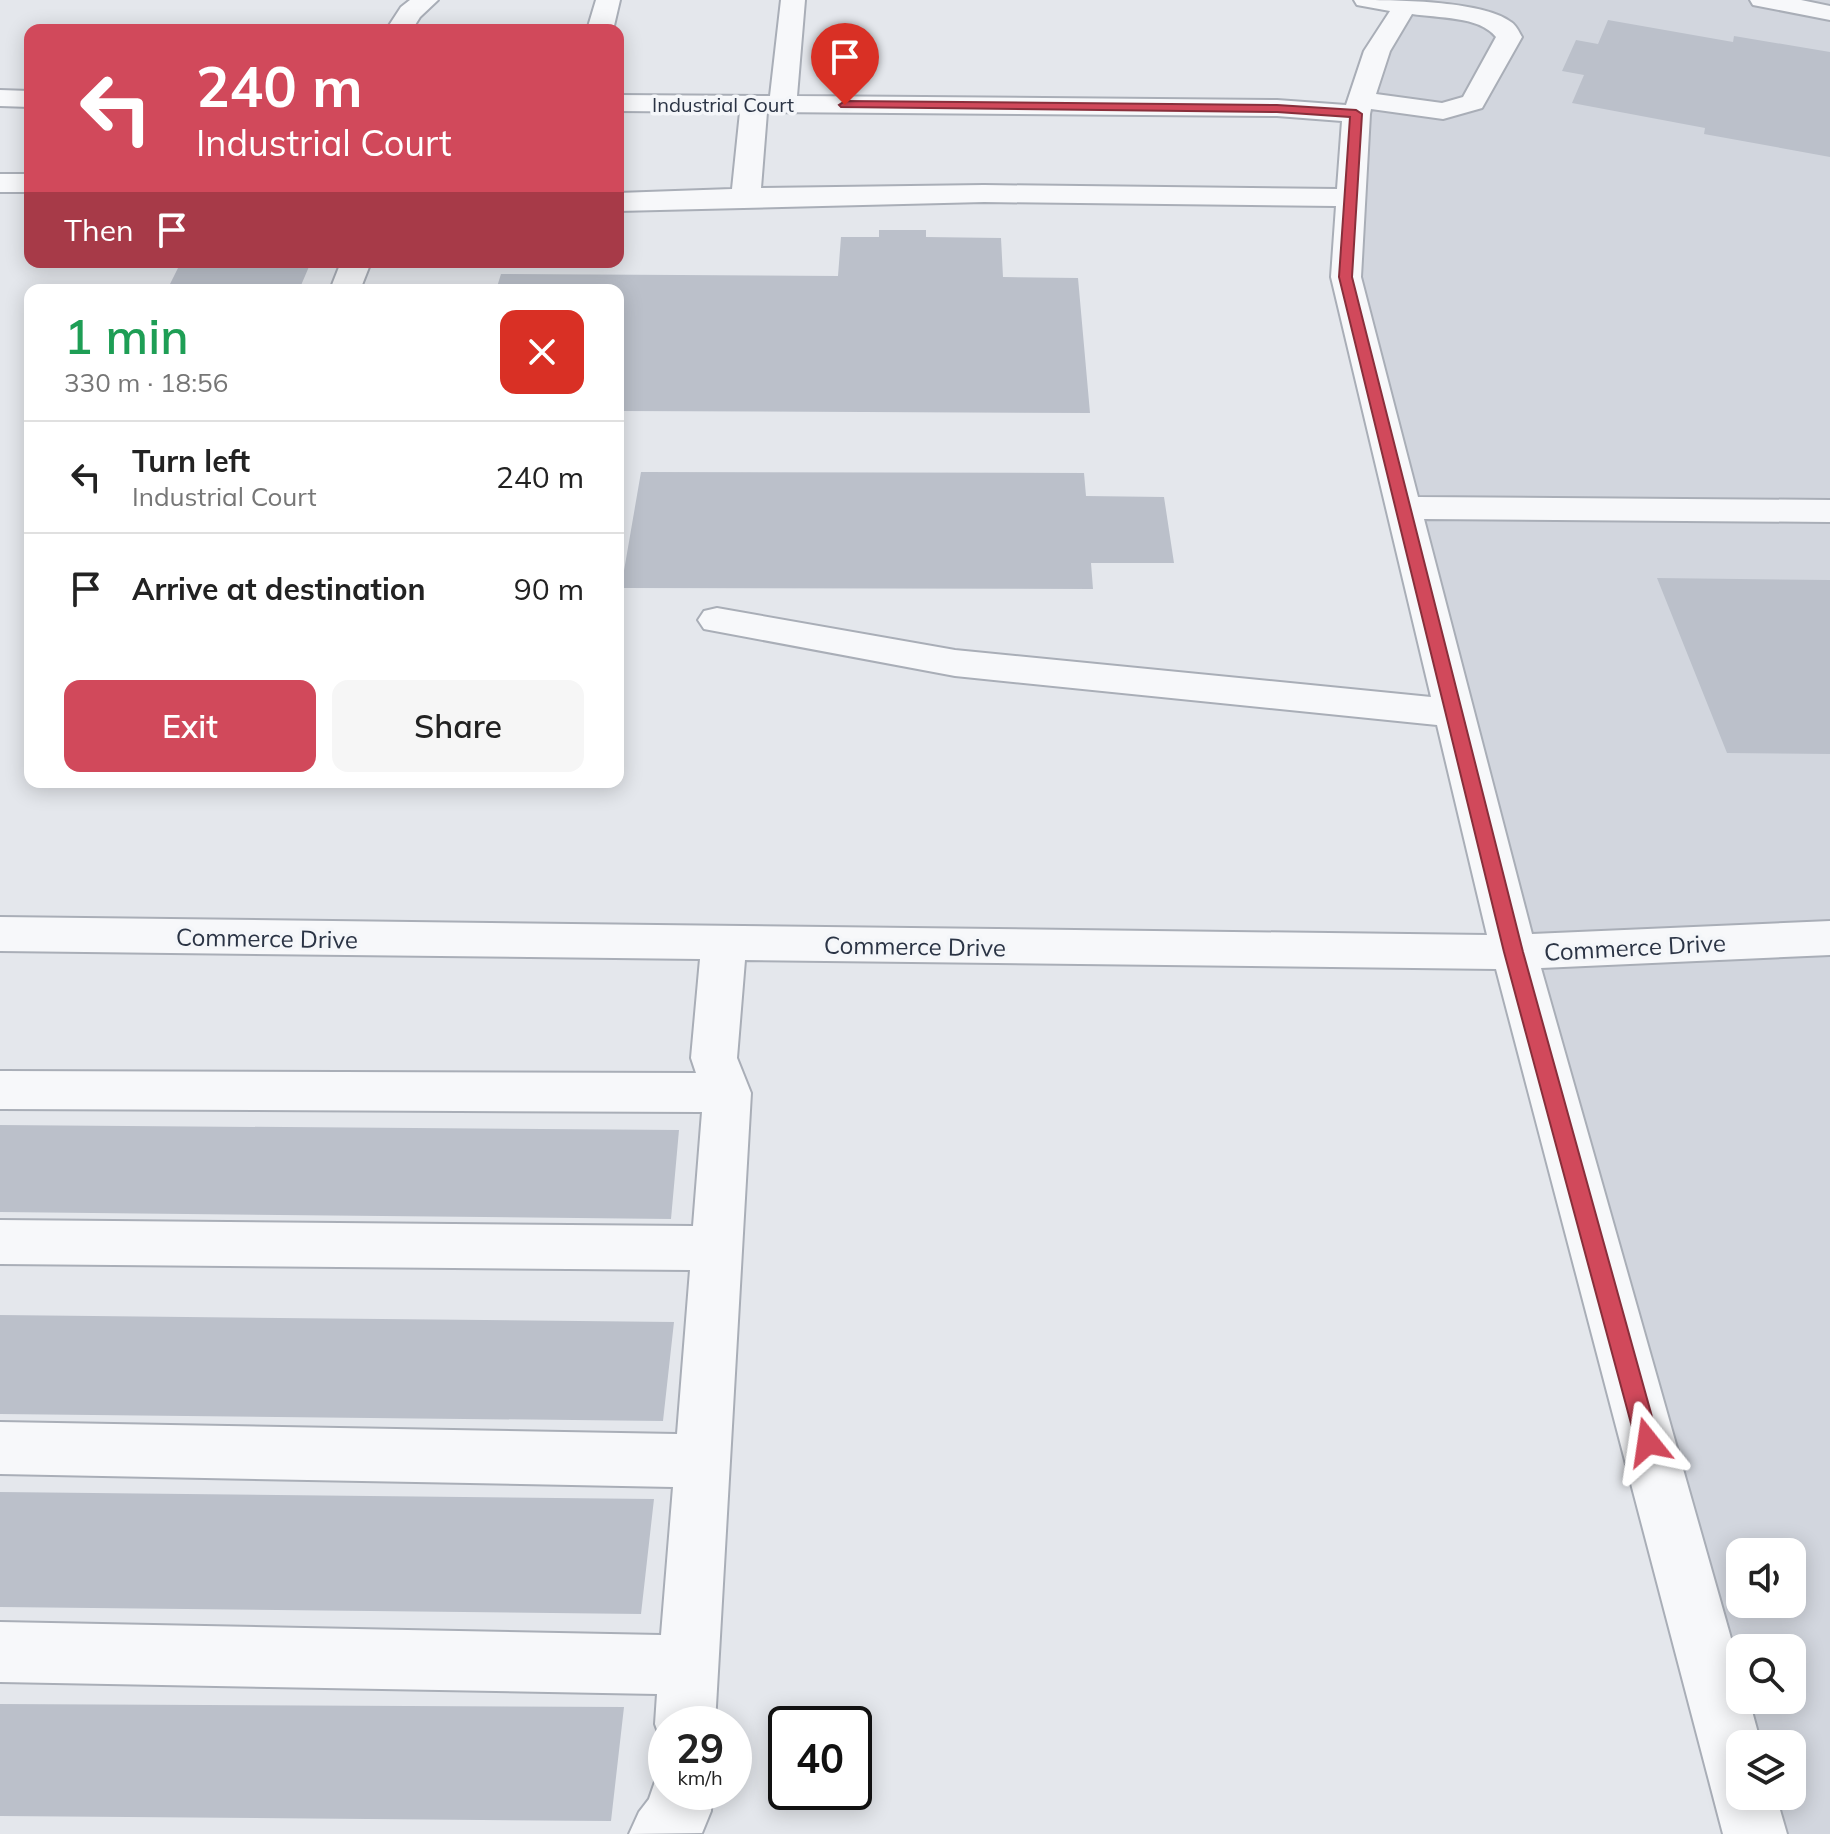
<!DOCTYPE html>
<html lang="en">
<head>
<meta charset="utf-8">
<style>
  :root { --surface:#fff; --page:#f6f6f6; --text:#222; --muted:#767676; --line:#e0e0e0; --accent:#d1495b }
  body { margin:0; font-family:Mulish,sans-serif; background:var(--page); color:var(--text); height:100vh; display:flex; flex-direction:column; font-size:30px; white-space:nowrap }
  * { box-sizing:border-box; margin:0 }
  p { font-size:26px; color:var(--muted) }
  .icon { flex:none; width:44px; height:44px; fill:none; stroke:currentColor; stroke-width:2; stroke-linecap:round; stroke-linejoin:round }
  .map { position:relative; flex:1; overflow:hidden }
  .sheet { position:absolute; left:24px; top:284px; width:600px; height:504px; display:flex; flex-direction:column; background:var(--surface); border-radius:16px; box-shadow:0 4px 20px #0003 }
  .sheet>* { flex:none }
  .hud { position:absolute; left:24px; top:24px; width:600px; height:244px; border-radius:16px; box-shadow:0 4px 20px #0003; background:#d1495b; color:#fff; overflow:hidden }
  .fabs { position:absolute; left:1726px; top:1538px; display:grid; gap:16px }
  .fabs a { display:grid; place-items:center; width:80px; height:80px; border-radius:16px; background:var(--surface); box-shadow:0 4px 20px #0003; font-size:40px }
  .speed { position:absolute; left:648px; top:1706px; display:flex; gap:16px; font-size:40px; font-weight:700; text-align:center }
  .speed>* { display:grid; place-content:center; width:104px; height:104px; border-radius:50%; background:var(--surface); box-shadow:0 4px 20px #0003; line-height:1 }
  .speed small { font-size:20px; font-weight:400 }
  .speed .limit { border:4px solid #111; border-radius:12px; background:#fff; color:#111 }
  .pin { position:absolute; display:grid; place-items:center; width:68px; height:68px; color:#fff; margin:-82px -34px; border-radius:50% 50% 50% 0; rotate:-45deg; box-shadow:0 0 8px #0007 }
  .pin .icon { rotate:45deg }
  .me { position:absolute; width:88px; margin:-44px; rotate:345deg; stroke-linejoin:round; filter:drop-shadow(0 0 6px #0008) }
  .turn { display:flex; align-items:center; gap:28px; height:168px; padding:0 40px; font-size:36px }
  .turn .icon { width:104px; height:104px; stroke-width:2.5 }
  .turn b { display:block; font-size:56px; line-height:68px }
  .then { display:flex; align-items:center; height:76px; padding:0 40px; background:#0003; gap:16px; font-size:30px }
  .round { display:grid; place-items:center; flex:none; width:84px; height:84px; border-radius:16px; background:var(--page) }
  .summary { display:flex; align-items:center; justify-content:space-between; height:136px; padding:0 40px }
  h1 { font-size:48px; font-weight:600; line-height:60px; color:#1e9e55 }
  .button { display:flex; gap:16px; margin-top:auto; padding:16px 40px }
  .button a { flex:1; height:92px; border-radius:16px; background:var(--accent); color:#fff; font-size:32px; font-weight:600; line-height:92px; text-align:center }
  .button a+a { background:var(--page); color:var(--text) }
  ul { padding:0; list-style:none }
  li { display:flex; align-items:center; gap:24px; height:112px; padding:0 40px; border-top:2px solid var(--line) }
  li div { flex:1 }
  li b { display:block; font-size:30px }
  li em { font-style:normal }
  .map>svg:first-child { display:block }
</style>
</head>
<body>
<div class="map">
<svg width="1830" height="1834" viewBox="0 0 1830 1834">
  <rect width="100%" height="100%" fill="#e4e7ec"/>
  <path fill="#d2d6de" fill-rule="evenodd" d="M1409 0H1830V1834H1755L1745 1796H1792V1744H1740L1346 277 1377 51ZM1740 1552H1792V1604H1740ZM1740 1648H1792V1700H1740Z"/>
  <path fill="#bbc0ca" d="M1608 20 1733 42 1734 36 1830 52V157L1704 134 1705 128 1572 103 1584 75 1562 71 1576 40 1598 44Z
    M879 230H926V237L1001 238 1003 277 1078 278 1090 413 618 411V290H496L501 274 838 276 841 237H879Z
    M181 262H311L299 290H167Z
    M641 472 1084 473 1086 496 1164 497 1174 563H1091L1093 589 621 588Z
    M1657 578 1830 580V754L1727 753Z
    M0 1125 679 1130 671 1219 0 1212Z
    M0 1315 674 1322 663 1421 0 1414Z
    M0 1492 654 1499 641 1614 0 1607Z
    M0 1704 624 1707 611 1821 0 1816Z"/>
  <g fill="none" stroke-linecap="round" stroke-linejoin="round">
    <defs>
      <path id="minor" d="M410 0H438L420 17 412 30H386L401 7Z
        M596 0H620L613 30H587Z
        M781 0H805L797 96 1277 100 1346 105 1364 51 1390 11 1357 5 1354 0C1391 0 1482 0 1511 22 1516 25 1519 32 1522 37L1482 108 1443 119 1371 109 1370 114 1361 277 1418 497 1830 500V522L1424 519 1532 934 1830 921V955L1541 968 1740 1670V1700H1749L1761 1744H1740V1796H1776L1787 1834H1723L1496 969 745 960 737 1058 751 1093 715 1724H666V1747L663 1746 655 1724 657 1694 0 1682V1622L661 1635 673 1487 0 1474V1422L677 1434 690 1270 0 1264V1220L693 1226 702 1112 0 1109V1071L696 1073 691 1058 700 959 0 951V917L1487 935 1437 725 955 676 704 629 698 620 704 611 717 608 955 650 1431 697 1331 277 1336 206 984 202 618 211V193L732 189 740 112 618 111V95L770 96ZM1412 14C1437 18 1480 16 1496 37L1463 97 1442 103 1376 94 1390 51ZM767 112 1277 116 1342 121 1337 189 984 185 761 188Z
        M1750 0H1801L1830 6V20L1753 5Z
        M0 90 30 91V107L0 106Z
        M0 174H30V192H0Z
        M341 262H371L360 290H330Z
        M666 1767V1792H712L711 1811 702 1833 629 1834 639 1812 649 1799 659 1770Z"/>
    </defs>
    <use href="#minor" stroke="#a9aeb7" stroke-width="4"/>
    <use href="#minor" fill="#f7f8fa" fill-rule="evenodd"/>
  </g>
  <path fill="#d1495b" stroke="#882f3b" stroke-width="2" d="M845 101 1277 105 1356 110 1362 114 1352 277 1523 952 1659 1442 1656 1450 1648 1453 1640 1450 1636 1442 1504 952 1339 277 1350 117 1277 112 841 107 839 105Z"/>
  <g text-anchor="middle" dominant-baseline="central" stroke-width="7" stroke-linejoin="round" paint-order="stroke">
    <g font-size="20" fill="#2b3445" stroke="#f4f6f9">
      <text x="723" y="104">Industrial Court</text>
    </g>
    <g font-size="24" fill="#2b3445" stroke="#f4f6f9">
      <text transform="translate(267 938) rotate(1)">Commerce Drive</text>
      <text transform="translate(915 946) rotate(1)">Commerce Drive</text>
      <text transform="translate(1635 947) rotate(-3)">Commerce Drive</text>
    </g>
  </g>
</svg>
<div class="fabs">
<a><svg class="icon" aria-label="sound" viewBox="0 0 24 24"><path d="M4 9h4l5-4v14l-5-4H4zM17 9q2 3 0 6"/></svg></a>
<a><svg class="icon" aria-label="search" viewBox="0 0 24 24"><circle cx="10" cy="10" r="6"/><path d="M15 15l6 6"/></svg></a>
<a><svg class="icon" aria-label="layers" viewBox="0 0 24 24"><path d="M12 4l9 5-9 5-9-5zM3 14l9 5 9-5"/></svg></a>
</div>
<div class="speed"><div>29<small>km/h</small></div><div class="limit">40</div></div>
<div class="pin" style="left:845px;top:105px;background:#d93025"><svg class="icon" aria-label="arrive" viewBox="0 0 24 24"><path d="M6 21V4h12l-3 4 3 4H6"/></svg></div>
<svg class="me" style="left:1648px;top:1442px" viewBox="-20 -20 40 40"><path d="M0-17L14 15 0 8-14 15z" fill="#d1495b" stroke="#fff" stroke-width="4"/></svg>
<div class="hud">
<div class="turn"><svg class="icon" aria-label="left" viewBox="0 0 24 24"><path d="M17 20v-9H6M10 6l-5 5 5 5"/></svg><div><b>240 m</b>Industrial Court</div></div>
<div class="then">Then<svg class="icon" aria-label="arrive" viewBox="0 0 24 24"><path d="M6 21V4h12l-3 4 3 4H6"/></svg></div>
</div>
<section class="sheet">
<div class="summary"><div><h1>1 min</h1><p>330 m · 18:56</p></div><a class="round" style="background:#d93025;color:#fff"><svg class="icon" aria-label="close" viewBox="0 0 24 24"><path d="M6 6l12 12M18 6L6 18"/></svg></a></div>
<ul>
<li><svg class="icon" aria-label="left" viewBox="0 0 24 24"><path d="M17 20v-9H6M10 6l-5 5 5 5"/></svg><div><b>Turn left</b><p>Industrial Court</p></div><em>240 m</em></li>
<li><svg class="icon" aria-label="arrive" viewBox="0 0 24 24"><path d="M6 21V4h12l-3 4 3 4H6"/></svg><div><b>Arrive at destination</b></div><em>90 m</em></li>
</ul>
<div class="button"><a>Exit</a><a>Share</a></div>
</section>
</div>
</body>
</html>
